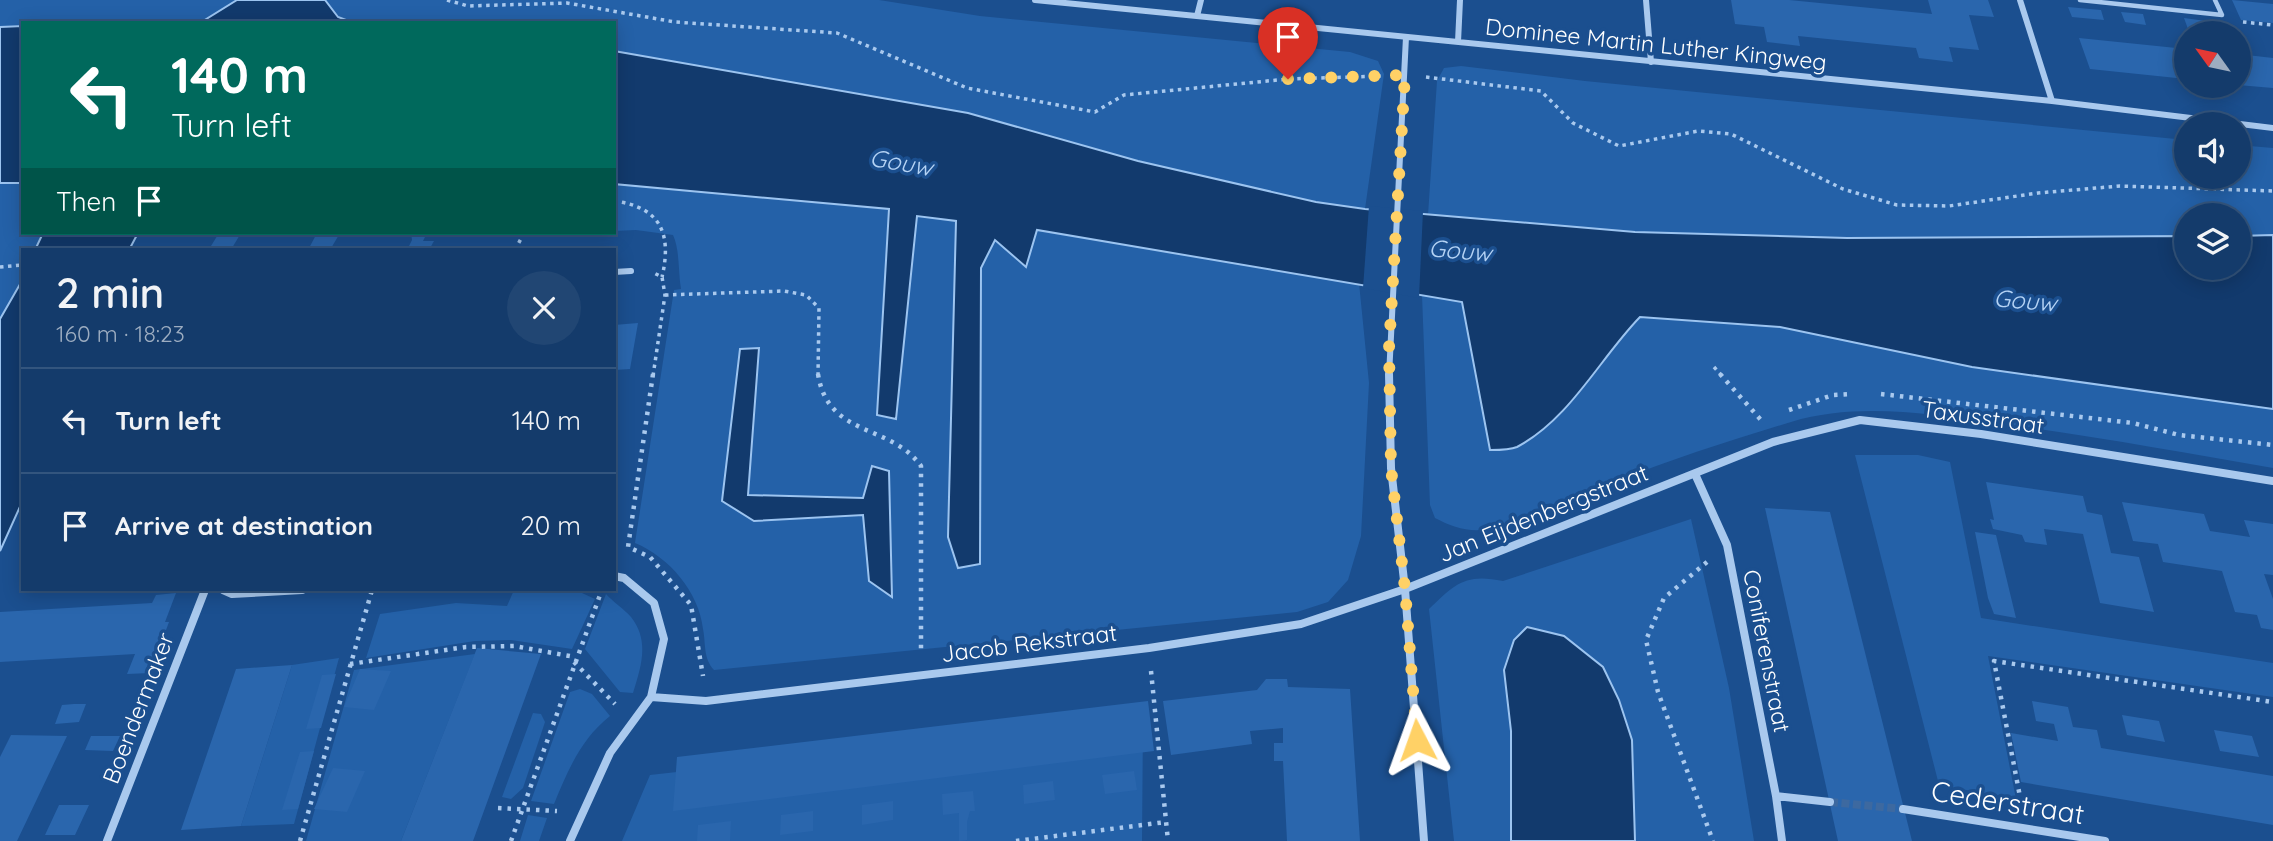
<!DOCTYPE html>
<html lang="en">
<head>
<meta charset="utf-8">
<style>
  :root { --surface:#143b6b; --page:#214673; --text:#f1f3f6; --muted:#9dadc1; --line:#33557e }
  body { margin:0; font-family:Quicksand,sans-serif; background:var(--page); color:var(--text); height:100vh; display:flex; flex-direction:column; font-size:26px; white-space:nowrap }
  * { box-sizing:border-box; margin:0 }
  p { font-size:23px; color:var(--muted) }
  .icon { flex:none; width:38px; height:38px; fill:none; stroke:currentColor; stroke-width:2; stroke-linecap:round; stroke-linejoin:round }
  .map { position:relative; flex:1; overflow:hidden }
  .sheet { position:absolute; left:21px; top:248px; width:595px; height:343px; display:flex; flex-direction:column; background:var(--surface); border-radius:0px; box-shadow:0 4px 18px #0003,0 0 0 2px var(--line) }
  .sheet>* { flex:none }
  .guide { position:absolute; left:21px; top:21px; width:595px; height:214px; border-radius:0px; box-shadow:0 4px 18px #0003,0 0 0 2px var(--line); background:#00695c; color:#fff; overflow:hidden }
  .needle { width:46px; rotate:303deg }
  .fabs { position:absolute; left:2174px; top:21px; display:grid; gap:14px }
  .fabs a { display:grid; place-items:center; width:77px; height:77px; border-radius:50%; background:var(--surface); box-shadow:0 4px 18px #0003,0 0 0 2px var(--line); font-size:35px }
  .pin { position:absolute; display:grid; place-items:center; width:60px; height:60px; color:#fff; margin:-72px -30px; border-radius:50% 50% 50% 0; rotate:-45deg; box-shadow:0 0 7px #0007 }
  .pin .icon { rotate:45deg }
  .me { position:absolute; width:77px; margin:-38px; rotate:356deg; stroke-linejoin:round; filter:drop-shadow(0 0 5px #0008) }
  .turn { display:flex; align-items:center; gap:24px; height:147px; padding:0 35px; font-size:32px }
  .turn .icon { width:91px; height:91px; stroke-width:2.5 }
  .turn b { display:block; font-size:49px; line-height:60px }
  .then { display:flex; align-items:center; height:66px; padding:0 35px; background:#0003; gap:14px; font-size:26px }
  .round { display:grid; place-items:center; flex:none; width:74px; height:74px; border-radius:37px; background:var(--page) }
  .summary { display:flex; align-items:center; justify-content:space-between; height:119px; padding:0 35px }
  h1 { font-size:42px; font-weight:600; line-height:52px }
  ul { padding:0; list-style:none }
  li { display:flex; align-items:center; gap:21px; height:105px; padding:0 35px; border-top:2px solid var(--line) }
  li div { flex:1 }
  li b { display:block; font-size:26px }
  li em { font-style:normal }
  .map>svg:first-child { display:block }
</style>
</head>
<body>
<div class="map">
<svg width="2273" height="841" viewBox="0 0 2273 841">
  <rect width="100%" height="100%" fill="#1b4f8f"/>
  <path fill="#2461a8" d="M0 0H237L203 21 23 23V26L0 27Z
    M325 0H879L980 16 1350 52 1378 61 1384 74 1365 209 1316 202 1138 161 968 113 614 51V23H354L338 17Z
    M1461 66 1585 81 2186 140V177H2238V145L2273 148V235L2238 236V215H2186V236L1847 238 1635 232 1428 215 1437 81 1444 68Z
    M0 183H23V233H43L35 250H23V279L0 319Z
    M614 184 889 209 877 415 896 419 917 216 1037 230 1359 283 1369 383 1361 536 1348 580 1328 602 1297 612 714 670C703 658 706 644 703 629 699 592 669 557 635 543L674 290 681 289C678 272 680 250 673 235L636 230 614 231Z
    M1422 295 1462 302 1491 450C1499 449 1510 450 1517 447 1570 419 1600 358 1640 317L1780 327 1972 367 2273 409V468C2181 452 2089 435 1996 423 1927 414 1858 402 1791 422 1732 440 1672 459 1615 482 1578 497 1519 528 1481 530 1464 531 1450 526 1435 518L1430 505Z
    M1855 455H1918L1950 462 1981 618 2273 663V697L1988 656 2016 799 1939 785Z
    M1691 519 1729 688 1754 841H1635L1632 740 1504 670 1511 731V841H1454L1429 609C1455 584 1465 573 1503 581Z
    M514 590 582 593 595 599 572 649 511 640 475 641 366 658 380 614 456 603 507 606Z
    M606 594C613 602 624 609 631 617 650 641 641 667 633 693L620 692 585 649Z
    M475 654 401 841H306L354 670Z
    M339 658 294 824 241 826 292 665Z
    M580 689 592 694 610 716C581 739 568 770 554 804L531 801 570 692Z
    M533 713 541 714 545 722 523 788 511 799 502 797Z
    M1143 720 1142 841H622L650 775Z
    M528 815 547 818 539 841H520Z"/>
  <path fill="#123a6d" stroke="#9cc4f0" stroke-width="2" d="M237 0H325L338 17 354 23H152L203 21Z
    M23 26V183H0V27Z
    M614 51 968 113 1138 161 1316 202 1365 209 1635 232 1847 238 2186 236V268H2238V236L2273 235V409L1972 367 1780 327 1640 317C1600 358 1570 419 1517 447 1510 450 1499 450 1490 450L1462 302 1037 230 1026 267 995 240 981 268 980 564 958 568 948 537 956 221 917 216 896 419 877 415 889 209 614 184Z
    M43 233H138L129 250H35Z
    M23 279V500L0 551V319Z
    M759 348 748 495 863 498 872 466 889 471 892 597 869 581 863 515 754 521 722 501 740 349Z
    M1527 627 1564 636 1603 667 1619 700 1632 740 1635 841H1511V731L1504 670 1514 640Z"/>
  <path fill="#1b4f8f" d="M1369 206 1423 211 1419 298 1363 288Z"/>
  <path fill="#2a66ad" d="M1731 0H1789L1932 14 1928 0H1988L1994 17 1969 15 1979 50 1949 47 1953 62 1919 58 1916 48 1798 36 1800 46 1767 42 1764 27 1735 24Z
    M2232 0 2273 4V23L2241 20Z
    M2068 7 2101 10 2104 20 2072 17Z
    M2121 12 2143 14 2146 25 2125 22Z
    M2184 18 2206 21 2210 31 2188 29Z
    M2079 38 2186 49V79L2090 69Z
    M2238 54 2273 58V88L2238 85Z
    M219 233H241L232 248 211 246Z
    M317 233H340L330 250H308Z
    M411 233H427L423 241H434L429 250H407L412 240Z
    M638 323 630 369 614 370V325Z
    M1986 482 2083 496 2087 512 2102 515 2111 553 2139 557 2154 612 2100 603 2083 534 2044 529 2047 545 2025 542 2022 535 1993 529 1990 519 1994 520Z
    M2122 502 2204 514 2210 531 2250 537 2244 520 2273 524V575L2264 574 2273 599V630L2261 628 2257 615 2235 612 2222 571 2163 562 2158 544 2133 541Z
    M1765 508 1830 512 1912 841H1838Z
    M1975 532 1996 535 2016 618 1994 614 1988 598Z
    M176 593 165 622H169L150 673 127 674 135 654 0 662V612L152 603 156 595Z
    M477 648 541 654 473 841H401Z
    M292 665 241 826 181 830 236 669Z
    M360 669 391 671 374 710 344 707Z
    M336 674 321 728 306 729 322 675Z
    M1266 679H1287L1288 687 1350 689 1360 841H1287L1283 761H1274V743H1283V728L1250 731 1252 744 1171 755 1163 701 1257 690Z
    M1148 701 1154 751 673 811 677 757Z
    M2032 701 2068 707 2073 727 2097 730 2101 748 2273 776V825L2021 782 2011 733 2058 741 2054 724 2036 721Z
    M74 704H86L79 722 55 724 62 705Z
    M2122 715 2159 721 2165 742 2127 735Z
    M2214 730 2252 736 2259 757 2220 751Z
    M11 735 67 736 17 841H0V757Z
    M91 736H120L113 751 85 750Z
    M314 751 298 809 282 810 300 752Z
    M333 768 365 771 347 812 314 809Z
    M1134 771 1137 790 1105 794 1102 775Z
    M1053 781 1055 800 1024 804 1023 785Z
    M973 791 975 811H970L967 822V840L959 841V813L943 815 942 794Z
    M893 801V820L862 825V805Z
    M59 805H89L75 835H45Z
    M813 811V831L780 835 781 815Z
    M731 821 730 841H697L698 825Z"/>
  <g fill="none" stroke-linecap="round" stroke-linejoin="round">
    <path stroke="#3d69a0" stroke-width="8" stroke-dasharray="8 3.5" stroke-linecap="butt" d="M1830 802 1903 809"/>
    <path stroke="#a9c9ee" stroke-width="3.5" stroke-dasharray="3.5 4.5" stroke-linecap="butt" d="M447 0 468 6 567 3 675 22 837 33 967 88 1095 112 1124 95 1288 79 1382 76
      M2243 22 2273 25
      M1426 77 1541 91 1573 123 1619 146 1698 131 1731 134 1843 189 1897 205 1949 206 2038 193 2120 186 2273 191
      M614 201C661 207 672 234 662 277
      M515 250 524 233
      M0 267 23 265
      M665 295 784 291 806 295 819 308 818 376
      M1714 367 1722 376
      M653 376 665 295 662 277 654 273"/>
    <path stroke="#a9c9ee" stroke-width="4.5" stroke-dasharray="3.5 6" stroke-linecap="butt" d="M653 374 628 547 650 557 691 605 703 676
      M818 374C828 438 890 423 921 466V650
      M1720 374 1761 420
      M1881 394 2133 423 2179 435 2273 445
      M1789 410 1833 395 1851 394
      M1707 562 1664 598 1646 640 1658 692 1713 841
      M574 662 615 704
      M350 664 466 647 514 646 575 657
      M1151 671 1168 841
      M2021 802 1994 661 2273 702
      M498 808 557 811
      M300 841 372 590
      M511 841 600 595
      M1016 841 1166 822"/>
    <path stroke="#a9c9ee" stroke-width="4.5" d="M2080 0 2222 15 2215 0"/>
    <path stroke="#a9c9ee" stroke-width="6" d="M1035 0 2052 101 2273 128
      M1646 0 1651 62
      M2020 0 2052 101
      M1197 16 1201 0
      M1458 42 1460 0
      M614 272 631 271
      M1389 376 1406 37"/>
    <path stroke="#a9c9ee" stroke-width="8" d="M1389 374 1391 468 1405 589 1424 841
      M1695 474 1727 545 1776 796 1782 841
      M223 590 232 594 302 590
      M651 697 706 701 1149 648 1301 624 1405 589 1773 442 1860 420 1981 434 2273 481
      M1776 796 1830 802
      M1903 809 2105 841
      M107 841 205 590
      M570 841 610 753 651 697 664 639 654 603 624 578 614 576"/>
  </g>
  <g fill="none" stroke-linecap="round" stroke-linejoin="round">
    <path stroke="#ffd166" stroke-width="12" stroke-dasharray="0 21.6" d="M1288 79 1405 75 1389 348 1391 468 1405 589 1417 740"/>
  </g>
  <g text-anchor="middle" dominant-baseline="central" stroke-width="7" stroke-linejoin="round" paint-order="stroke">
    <g font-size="23" fill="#fff" stroke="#1b4f8f">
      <text transform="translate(1656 44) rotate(6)">Dominee Martin Luther Kingweg</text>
      <text transform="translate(1983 417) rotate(8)">Taxusstraat</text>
      <text transform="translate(1543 513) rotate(-22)">Jan Eijdenbergstraat</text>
      <text transform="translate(1029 643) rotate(-7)">Jacob Rekstraat</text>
      <text transform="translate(1767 651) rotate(79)">Coniferenstraat</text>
      <text transform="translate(138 708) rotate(-69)">Boendermaker</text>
    </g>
    <g font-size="24" font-style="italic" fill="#b5d3f5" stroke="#1b4f8f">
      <text transform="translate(901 162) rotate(10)">Gouw</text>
      <text transform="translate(1460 250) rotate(5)">Gouw</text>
      <text transform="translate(2025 300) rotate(5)">Gouw</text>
    </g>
    <g font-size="28" fill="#fff" stroke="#1b4f8f">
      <text transform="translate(2008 802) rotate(9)">Cederstraat</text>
    </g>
  </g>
</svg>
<div class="fabs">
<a><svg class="needle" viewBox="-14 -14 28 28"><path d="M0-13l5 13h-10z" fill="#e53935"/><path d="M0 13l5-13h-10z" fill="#9dadc1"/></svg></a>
<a><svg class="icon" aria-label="sound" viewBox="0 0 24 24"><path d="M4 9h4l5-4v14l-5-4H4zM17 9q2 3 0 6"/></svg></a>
<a><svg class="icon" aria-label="layers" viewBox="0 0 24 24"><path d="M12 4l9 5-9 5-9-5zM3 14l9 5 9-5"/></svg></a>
</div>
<div class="pin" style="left:1288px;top:79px;background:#d93025"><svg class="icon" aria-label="arrive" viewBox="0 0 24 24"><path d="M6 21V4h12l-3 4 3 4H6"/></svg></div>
<svg class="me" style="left:1417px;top:740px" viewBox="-20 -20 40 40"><path d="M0-17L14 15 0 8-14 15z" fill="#ffd166" stroke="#fff" stroke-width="4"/></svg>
<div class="guide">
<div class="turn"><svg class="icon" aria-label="left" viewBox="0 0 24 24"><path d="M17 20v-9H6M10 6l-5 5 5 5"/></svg><div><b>140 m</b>Turn left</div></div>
<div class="then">Then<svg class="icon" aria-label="arrive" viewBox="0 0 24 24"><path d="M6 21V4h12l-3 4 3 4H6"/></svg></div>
</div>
<section class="sheet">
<div class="summary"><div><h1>2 min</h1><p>160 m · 18:23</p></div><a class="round"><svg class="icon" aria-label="close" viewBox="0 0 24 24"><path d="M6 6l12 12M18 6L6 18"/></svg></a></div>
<ul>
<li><svg class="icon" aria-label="left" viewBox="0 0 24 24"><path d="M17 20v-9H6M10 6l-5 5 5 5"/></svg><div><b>Turn left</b></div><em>140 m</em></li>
<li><svg class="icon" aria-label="arrive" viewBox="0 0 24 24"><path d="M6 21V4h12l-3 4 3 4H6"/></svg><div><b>Arrive at destination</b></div><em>20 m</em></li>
</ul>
</section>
</div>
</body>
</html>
